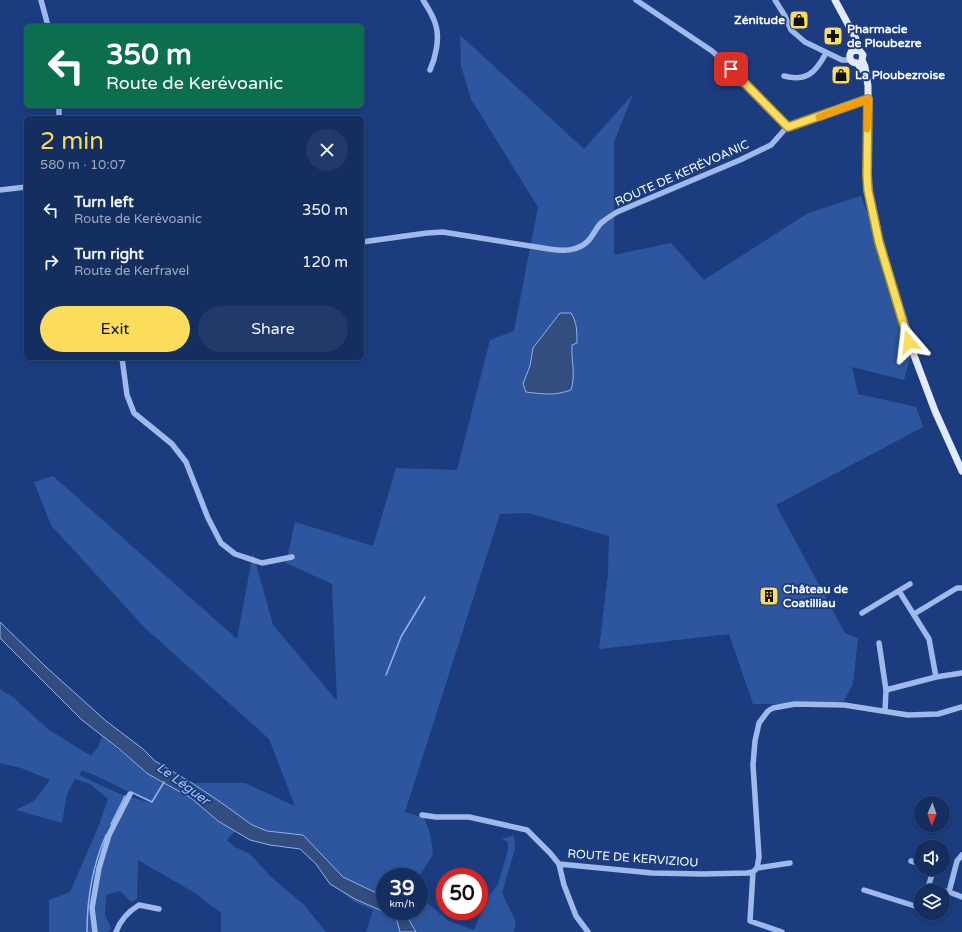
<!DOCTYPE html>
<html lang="en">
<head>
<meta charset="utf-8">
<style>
  :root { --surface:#142e60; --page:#213a69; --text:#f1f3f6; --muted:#9da8bd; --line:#334a75; --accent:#fbdc5b }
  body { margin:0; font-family:"Varela Round",sans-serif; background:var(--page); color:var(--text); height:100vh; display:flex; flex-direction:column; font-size:15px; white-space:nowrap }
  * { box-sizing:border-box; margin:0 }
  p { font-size:13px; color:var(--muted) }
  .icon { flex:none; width:22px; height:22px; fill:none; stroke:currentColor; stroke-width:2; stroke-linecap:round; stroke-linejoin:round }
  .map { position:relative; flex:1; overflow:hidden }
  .side { position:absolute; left:24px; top:116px; width:340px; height:244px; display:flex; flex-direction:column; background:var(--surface); border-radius:6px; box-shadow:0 2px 10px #0003,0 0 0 1px var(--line) }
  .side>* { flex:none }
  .hud { position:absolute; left:24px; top:24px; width:340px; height:84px; border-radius:6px; box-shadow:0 2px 10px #0003,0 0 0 1px var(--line); background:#0b6e4f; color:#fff; overflow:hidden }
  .needle { width:26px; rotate:182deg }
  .fabs { position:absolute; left:914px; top:796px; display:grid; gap:8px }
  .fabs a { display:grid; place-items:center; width:36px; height:36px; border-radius:50%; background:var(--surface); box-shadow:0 2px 10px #0003,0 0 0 1px var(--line); font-size:20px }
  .speed { position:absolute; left:376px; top:868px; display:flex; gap:8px; font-size:20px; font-weight:700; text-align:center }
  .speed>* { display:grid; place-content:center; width:52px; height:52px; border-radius:50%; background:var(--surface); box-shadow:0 2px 10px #0003,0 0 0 1px var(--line); line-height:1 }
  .speed small { font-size:10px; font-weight:400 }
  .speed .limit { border:6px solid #d22; background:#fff; color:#111 }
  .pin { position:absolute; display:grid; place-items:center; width:34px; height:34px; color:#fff; margin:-17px; border-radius:8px; box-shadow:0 2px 6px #0006 }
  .me { position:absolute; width:44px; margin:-22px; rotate:343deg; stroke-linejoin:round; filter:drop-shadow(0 0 3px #0008) }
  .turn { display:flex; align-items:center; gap:14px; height:84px; padding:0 16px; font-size:18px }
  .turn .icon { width:52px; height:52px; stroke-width:2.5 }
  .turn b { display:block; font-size:28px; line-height:34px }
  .round { display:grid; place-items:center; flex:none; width:42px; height:42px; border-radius:21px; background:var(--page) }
  .headline { display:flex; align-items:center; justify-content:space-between; height:68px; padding:0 16px }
  h1 { font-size:24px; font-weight:600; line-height:30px; color:var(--accent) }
  .button { display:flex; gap:8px; margin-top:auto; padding:8px 16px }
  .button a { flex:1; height:46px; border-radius:24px; background:var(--accent); color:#111; font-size:16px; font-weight:600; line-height:46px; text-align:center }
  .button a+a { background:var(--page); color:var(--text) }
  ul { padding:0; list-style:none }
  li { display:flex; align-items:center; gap:12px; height:52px; padding:0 16px }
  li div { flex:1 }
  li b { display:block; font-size:15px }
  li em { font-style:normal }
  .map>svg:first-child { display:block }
</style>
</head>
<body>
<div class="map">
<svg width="962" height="932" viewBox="0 0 962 932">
  <rect width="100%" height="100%" fill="#1b3d80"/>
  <path fill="#2e569f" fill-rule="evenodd" d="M460 35 584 149 633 94 614 142V255L671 243 704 280 808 213 861 196 915 339 904 380 852 367 858 394 916 407 923 427 776 505 845 633 858 638 853 684 844 701 830 704H753L729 634 599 649 608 574 609 536 528 513 500 514 405 812 424 818 430 833 433 854 419 877H385V897L343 877 303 835 267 831 252 825 226 806 192 783H245L295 806 269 739 144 627 51 525 34 482 53 476 237 639 253 553 273 625 337 701 332 584 286 563 295 522 373 546 396 468 457 470 490 340 514 331 538 207 471 99 461 66ZM560 313 577 343 572 345V352L526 376 530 366 533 348Z
    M0 689 14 698 49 730 91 756 99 746 102 736 148 774 193 799 218 821 235 831 227 840 235 847 250 854 269 875 304 905 326 932H221V913L195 893 138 860 137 899 131 902 120 891 106 895 105 915 111 928 108 932H49V900L70 892 99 825 108 799 90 784 75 779 67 794 62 823 16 810 35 800 50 780 21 768 0 763ZM82 770 103 779 151 803 120 794 79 775Z
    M514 835 515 849 502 893 516 922 514 932H416L404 911H419V896L449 921 474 930 487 899 498 884 508 850V842L502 839Z
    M338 889 355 899 396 917 400 932H366L373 910 353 901Z"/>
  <path fill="#334d7e" stroke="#91b3ec" d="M560 313H571C577 322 577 332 577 343L572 345C571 362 576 374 571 390 554 396 543 394 526 392L523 384 530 366 533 348Z
    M0 622 46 667 106 721 143 749 155 761 192 783 226 806 252 825 267 831 303 835 343 877 385 897V911H404L416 932H400L396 917 355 899 330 884 316 864 300 849 270 845 250 840 218 821 191 798 148 774 118 748 82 720 0 638Z"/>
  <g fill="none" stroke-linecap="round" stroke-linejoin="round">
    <path stroke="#91b3ec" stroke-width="1.5" d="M386 675 401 637 425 597
      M131 792 152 802 164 782
      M111 824 125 796
      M87 932C87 897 92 867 106 835"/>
    <path stroke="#9eb9ea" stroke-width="5.5" d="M41 0 48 26
      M423 0C428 8 434 17 436 26 440 39 435 59 430 70
      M636 0 712 51 722 60 787 127
      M775 0 785 16 791 30 805 42 842 60H850
      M784 76C807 82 816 72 826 53
      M59 106V118
      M0 190 26 187
      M362 242 427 233 443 232 549 249C563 251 577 252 588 241 593 236 596 228 601 223 606 219 612 215 617 212L740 160 771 145 787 127 868 99
      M122 358 127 395 134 413 172 444 186 462 208 518 221 543 235 554 262 563 292 557
      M899 591 929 639 936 677
      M862 613 910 584
      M914 614 957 588H962
      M879 643 886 690 885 711
      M886 690 936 677 962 673
      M422 815 436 817H469L527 830 550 853 559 864 564 885 576 916 588 932
      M962 855 957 861 949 892 962 897
      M911 861 921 864
      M559 864 652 873 703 874 747 873 753 872 757 868 759 857 753 765 755 741 759 723 768 711 773 708 795 704 844 705 908 715 938 714 962 707
      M757 868 790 863
      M753 872 750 921 782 932
      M928 888 949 892
      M864 890 918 907 921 905
      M927 891 933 871 932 869
      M95 932 92 908 99 868 109 835 130 794
      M116 932C120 921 129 911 139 905L159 909"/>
    <path stroke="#e2eafe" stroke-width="7" d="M835 0 856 39 857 50
      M862 60 865 67 868 86V190L879 242 909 342 935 411 962 471
      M862 60 863 55 860 51 855 50 851 52C848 58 851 63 857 63L865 73"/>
  </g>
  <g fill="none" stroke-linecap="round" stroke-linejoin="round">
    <defs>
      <path id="route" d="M731 69 788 127 868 99 867 175 868 190 879 242 909 342"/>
    </defs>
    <use href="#route" stroke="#a38f3b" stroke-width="10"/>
    <use href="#route" stroke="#fbdc5b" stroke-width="7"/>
    <path stroke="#f59e0b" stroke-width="7" d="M819 117 868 99 867 129"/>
  </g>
  <defs>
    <symbol id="shop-square" viewBox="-11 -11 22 22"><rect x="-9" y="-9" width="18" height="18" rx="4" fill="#fbdc5b" stroke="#1b3d80"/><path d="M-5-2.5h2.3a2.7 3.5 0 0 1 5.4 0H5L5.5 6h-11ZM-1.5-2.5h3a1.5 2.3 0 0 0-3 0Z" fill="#111"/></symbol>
    <symbol id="pharmacy-square" viewBox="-11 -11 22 22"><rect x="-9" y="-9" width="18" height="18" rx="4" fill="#fbdc5b" stroke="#1b3d80"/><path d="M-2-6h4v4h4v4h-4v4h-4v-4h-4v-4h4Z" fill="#111"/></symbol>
    <symbol id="building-square" viewBox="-11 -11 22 22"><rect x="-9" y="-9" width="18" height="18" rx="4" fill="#fbdc5b" stroke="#1b3d80"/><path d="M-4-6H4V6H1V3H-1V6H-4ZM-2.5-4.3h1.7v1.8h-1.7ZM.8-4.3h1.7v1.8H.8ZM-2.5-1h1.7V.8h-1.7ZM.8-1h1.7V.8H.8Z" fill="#111"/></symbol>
  </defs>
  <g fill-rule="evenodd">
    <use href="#shop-square" x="788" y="9" width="22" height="22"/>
    <use href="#pharmacy-square" x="822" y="25" width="22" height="22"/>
    <use href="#shop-square" x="830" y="64" width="22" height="22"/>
    <use href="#building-square" x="758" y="585" width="22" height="22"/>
  </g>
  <g text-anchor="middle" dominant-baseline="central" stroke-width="4" stroke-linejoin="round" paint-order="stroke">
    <g font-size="12" font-weight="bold" fill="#fff" stroke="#1b3d80" text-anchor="start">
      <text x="785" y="20" text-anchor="end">Zénitude</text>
      <text x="847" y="29">Pharmacie<tspan x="847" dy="14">de Ploubezre</tspan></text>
      <text x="855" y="75">La Ploubezroise</text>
      <text x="783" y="589">Château de<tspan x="783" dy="14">Coatilliau</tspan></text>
    </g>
    <g font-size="12" fill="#fff" stroke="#1b3d80">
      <text transform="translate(682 173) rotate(-24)">ROUTE DE KERÉVOANIC</text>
      <text transform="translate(633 858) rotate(4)">ROUTE DE KERVIZIOU</text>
    </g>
    <g font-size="13" font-style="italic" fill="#aac4f1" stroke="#1b3d80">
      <text transform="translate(183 784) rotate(36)">Le Léguer</text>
    </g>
  </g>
</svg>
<div class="fabs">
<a><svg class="needle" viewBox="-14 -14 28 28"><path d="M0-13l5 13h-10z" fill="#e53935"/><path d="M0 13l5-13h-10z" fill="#9da8bd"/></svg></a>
<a><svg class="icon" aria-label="sound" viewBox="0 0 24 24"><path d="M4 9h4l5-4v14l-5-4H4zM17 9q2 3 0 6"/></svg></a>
<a><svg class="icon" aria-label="layers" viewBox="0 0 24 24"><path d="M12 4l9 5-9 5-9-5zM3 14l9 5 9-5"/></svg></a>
</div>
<div class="speed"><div>39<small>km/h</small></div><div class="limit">50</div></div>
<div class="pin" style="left:731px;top:69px;background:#d93025"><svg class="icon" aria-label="arrive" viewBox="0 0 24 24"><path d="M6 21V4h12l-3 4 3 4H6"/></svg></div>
<svg class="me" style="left:909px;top:342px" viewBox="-20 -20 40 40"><path d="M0-17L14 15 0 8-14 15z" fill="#fbdc5b" stroke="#fff" stroke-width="4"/></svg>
<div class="hud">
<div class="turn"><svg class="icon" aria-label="left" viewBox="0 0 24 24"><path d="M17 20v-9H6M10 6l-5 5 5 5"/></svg><div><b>350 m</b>Route de Kerévoanic</div></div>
</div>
<section class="side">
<div class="headline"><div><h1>2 min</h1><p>580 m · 10:07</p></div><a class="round"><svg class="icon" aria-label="close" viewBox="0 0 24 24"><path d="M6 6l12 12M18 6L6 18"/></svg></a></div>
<ul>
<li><svg class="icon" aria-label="left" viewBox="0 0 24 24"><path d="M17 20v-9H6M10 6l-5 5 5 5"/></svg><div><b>Turn left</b><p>Route de Kerévoanic</p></div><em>350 m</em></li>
<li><svg class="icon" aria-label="right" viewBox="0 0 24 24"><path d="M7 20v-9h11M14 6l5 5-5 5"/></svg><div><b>Turn right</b><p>Route de Kerfravel</p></div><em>120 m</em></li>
</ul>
<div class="button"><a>Exit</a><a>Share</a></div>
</section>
</div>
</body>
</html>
